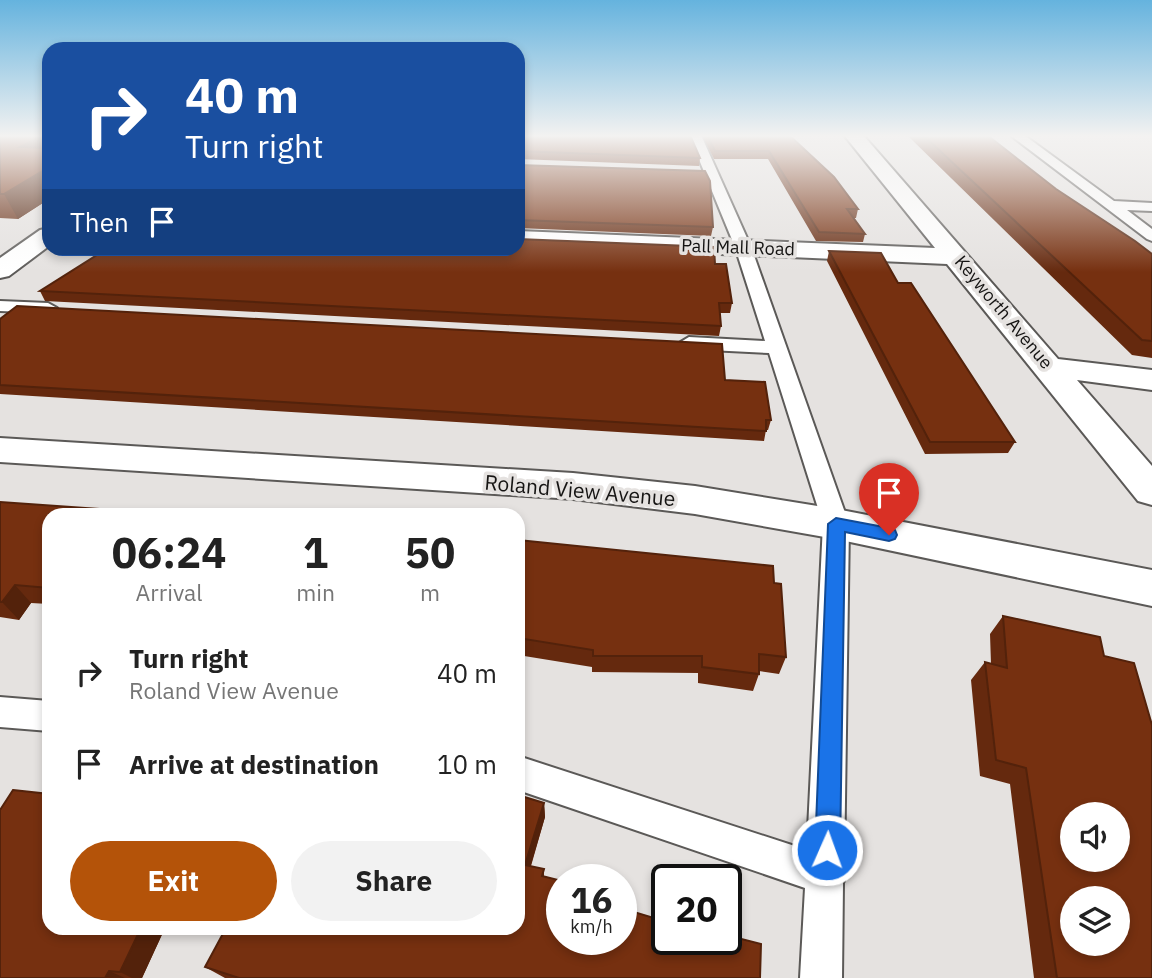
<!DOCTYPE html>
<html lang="en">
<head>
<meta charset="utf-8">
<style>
  :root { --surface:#fff; --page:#f2f2f2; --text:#222; --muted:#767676; --accent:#b45309 }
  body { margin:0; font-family:"IBM Plex Sans",sans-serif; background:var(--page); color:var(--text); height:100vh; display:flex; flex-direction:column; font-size:26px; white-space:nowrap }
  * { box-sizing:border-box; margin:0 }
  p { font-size:23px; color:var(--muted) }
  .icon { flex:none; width:38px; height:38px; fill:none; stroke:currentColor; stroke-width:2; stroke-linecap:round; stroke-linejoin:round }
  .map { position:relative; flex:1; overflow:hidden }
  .side { position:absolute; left:42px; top:508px; width:483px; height:427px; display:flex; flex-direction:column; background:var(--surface); border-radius:21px; box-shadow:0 4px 10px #0003 }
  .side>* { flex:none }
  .guide { position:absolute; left:42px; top:42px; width:483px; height:214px; border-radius:21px; box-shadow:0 4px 10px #0003; background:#1a4fa0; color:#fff; overflow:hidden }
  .buttons { position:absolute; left:1060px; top:802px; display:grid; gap:14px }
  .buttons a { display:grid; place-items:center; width:70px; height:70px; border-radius:50%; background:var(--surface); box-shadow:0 4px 10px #0003; font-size:35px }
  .speed { position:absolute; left:546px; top:864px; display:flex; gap:14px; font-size:35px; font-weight:700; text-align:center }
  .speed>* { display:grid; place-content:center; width:91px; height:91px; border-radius:50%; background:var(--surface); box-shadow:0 4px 10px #0003; line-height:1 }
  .speed small { font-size:18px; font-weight:400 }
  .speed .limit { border:4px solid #111; border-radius:10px; background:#fff; color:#111 }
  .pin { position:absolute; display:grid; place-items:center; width:60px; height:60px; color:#fff; margin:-72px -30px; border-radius:50% 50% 50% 0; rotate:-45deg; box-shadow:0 0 7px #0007 }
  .pin .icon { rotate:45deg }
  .me { position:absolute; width:77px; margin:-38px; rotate:2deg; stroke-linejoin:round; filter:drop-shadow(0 0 5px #0008) }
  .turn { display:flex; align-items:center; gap:24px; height:147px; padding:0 28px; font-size:32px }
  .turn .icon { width:91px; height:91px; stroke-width:2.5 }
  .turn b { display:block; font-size:49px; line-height:60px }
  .then { display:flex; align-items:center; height:66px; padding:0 28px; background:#0003; gap:14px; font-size:26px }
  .eta { display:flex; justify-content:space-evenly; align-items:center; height:119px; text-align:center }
  .eta b { font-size:42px; font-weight:700; line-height:49px }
  .cta { display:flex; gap:14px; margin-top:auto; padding:14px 28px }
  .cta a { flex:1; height:80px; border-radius:42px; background:var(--accent); color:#fff; font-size:28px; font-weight:700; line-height:80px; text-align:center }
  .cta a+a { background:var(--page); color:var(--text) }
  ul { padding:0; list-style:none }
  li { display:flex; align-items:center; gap:21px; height:91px; padding:0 28px }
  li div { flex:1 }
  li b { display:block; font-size:26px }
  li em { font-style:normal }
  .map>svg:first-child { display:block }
</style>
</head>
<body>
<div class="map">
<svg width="1152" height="978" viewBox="0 0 1152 978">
  <rect width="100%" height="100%" fill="#e5e2e0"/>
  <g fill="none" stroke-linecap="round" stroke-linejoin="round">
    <defs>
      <path id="service" d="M689 135H701L751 247 849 524 844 870 846 876 843 883 842 978H800L805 888 518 790V756L807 850 823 524 769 353 689 349 679 343 689 337 765 341 735 247Z
        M1010 135H1024L1114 201 1152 203V211L1127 210 1152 229V241L1147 239Z
        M0 301 48 303 57 308 48 313 0 311Z
        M0 697 49 701V731L0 727Z"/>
      <path id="minor" d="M844 135H863L1058 359 1152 370V390L1077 380 1152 466V505L1138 501 947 264 518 245V231L935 248Z
        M49 228V246L9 276 0 278V258L40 230Z
        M0 438 573 473 695 486 836 509 1152 570V606L836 539 695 514 573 499 0 462Z"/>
    </defs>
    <use href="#service" stroke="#5b5957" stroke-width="4"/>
    <use href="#minor" stroke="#5b5957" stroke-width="4"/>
    <use href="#service" fill="#fff" fill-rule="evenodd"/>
    <use href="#minor" fill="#fff" fill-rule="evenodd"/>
  </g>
  <path fill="#65290e" d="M0 135H49V199L18 219 0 218Z
    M518 135 700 158 699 166 518 159Z
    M702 135H789L858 209 856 218H854L865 234 863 242 816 241 768 159H714Z
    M907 135H987L1056 189 1152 254V358L1132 355Z
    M518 165 713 227 711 236 518 228Z
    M829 251 898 283 1015 442 1008 453 925 454 827 261Z
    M715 264 732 303 730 313H719L721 326 719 336 45 301 40 291Z
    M0 319 725 380 771 420 768 430H766L764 441 0 394Z
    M0 502 49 514V604L31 603 19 620 0 617Z
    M518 540 774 583 786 657 779 674 759 671V674L753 691 698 683V673L592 672V667L518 655Z
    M1003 616 1152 978H1034L1010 784 980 776 971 680 985 662 991 664 990 634Z
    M518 795 544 803 545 817 531 866 544 869V876L562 881V940H621V908L667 922V940H726V935L761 944 760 978H225L205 967 226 928H518Z
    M165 928 142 978H0Z"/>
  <path fill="#53220b" d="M36 135H49V161L20 147Z
    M49 167V199L18 219 4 194Z
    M15 585 31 603 19 620 2 602Z
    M544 803 545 817 527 878 525 865Z
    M141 928H165L142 978H132L120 972Z
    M109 971 125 978H105Z"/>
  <path fill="#763010" stroke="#53220b" stroke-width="2" fill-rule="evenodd" d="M0 135H43L20 147 49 148V167L4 194H0Z
    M518 135H690L700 158 518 151Z
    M707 135H789L834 177 858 209H847L865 234 819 232 769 151H715Z
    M923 135H987L1056 189 1135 241 1152 254V341L1142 340Z
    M518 165 705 171 710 181 713 227 518 220Z
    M518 239 714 247 715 264H726L732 303H719L721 326 40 291 108 248H518Z
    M829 251 881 253 898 283H911L1015 442H930Z
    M17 306 722 344 725 380 765 382 771 420H766V431L0 385V319Z
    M0 502 171 514H49V588L15 585 2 602H0Z
    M518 540 773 566 774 583 781 584 786 657 759 654V674L702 667V656H593V650L518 638Z
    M1003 616 1100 637 1104 656 1134 663 1152 725V978H1057L1026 768 996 760 985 662 1007 668ZM1073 814H1118V859H1073ZM1073 898H1118V943H1073Z
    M13 790 49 794V928H141L120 972 109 971 105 978H0V810Z
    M518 795 544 803 525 865 544 869 542 876 562 881V940H621V908L667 922V940H726V935L761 944 760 978H239L205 967 226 928H518Z"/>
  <linearGradient id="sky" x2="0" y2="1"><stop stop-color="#65b3de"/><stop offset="0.5" stop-color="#f3f2f1"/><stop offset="1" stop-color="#f3f2f1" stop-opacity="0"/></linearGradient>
  <rect width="1152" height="272" fill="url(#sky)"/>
  <path fill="#1a73e8" stroke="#114b97" stroke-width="2" d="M836 518 889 528 895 530 897 535 895 539 889 541 845 532 840 850 836 858 827 862 819 858 815 850 828 524Z"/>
  <g text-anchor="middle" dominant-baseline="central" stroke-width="7" stroke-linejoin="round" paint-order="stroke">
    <g font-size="18" fill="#151413" stroke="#e5e2e0">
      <text transform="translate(738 247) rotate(2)">Pall Mall Road</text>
      <text transform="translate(1004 312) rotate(50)">Keyworth Avenue</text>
    </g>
    <g font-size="21" fill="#151413" stroke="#e5e2e0">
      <text transform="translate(580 490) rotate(5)">Roland View Avenue</text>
    </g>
  </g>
</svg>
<div class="buttons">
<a><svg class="icon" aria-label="sound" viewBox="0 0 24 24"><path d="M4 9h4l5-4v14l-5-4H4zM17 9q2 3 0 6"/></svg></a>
<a><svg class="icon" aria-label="layers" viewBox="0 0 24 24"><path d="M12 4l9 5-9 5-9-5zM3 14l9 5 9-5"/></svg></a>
</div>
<div class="speed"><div>16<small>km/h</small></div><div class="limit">20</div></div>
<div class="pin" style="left:889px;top:535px;background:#d93025"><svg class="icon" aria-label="arrive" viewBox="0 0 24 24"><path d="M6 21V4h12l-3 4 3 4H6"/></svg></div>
<svg class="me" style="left:827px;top:850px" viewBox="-20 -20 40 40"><circle r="17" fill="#1a73e8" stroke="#fff" stroke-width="3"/><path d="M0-11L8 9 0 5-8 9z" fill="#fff"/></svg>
<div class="guide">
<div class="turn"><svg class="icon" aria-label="right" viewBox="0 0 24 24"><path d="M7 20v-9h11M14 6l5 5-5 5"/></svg><div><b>40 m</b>Turn right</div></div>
<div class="then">Then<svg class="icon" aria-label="arrive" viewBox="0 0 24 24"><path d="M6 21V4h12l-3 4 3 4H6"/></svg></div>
</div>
<section class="side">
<div class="eta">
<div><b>06:24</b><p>Arrival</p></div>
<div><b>1</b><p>min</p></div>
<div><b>50</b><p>m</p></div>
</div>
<ul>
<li><svg class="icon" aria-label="right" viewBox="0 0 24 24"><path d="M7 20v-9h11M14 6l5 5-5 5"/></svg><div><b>Turn right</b><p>Roland View Avenue</p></div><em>40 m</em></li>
<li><svg class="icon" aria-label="arrive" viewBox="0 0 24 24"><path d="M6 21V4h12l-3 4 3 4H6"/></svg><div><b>Arrive at destination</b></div><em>10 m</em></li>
</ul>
<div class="cta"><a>Exit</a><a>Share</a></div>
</section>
</div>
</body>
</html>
